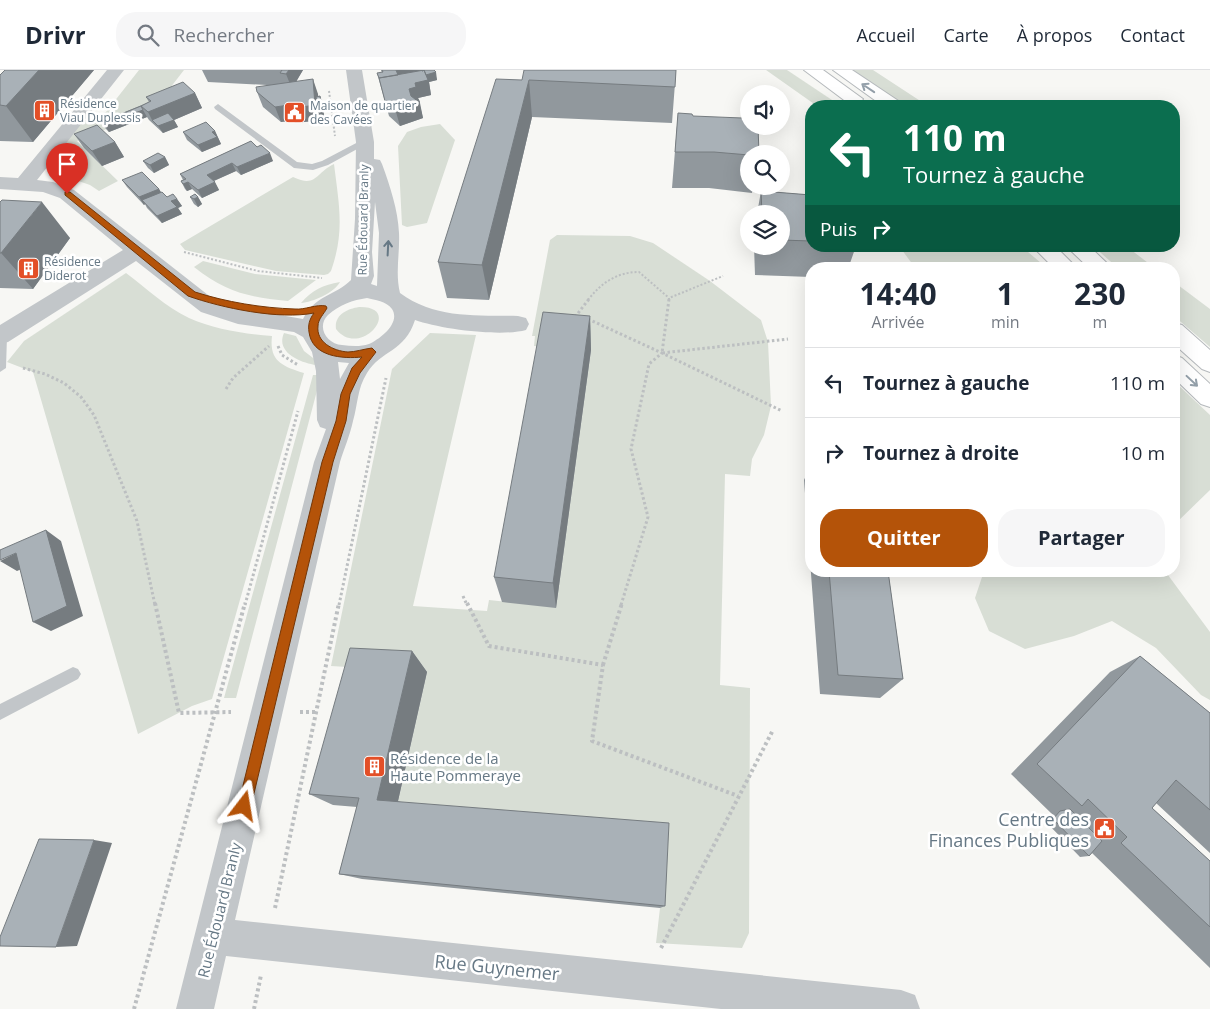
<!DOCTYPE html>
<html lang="fr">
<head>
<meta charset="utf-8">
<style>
  :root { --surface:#fff; --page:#f6f6f7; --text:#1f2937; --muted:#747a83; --line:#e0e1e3; --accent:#b45309 }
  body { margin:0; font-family:"Open Sans",sans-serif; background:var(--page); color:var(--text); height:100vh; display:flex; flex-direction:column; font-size:19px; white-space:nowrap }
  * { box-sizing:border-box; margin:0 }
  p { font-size:16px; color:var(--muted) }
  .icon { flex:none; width:28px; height:28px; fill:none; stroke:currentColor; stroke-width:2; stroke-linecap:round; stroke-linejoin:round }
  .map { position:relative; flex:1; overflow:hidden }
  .drawer { position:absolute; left:805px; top:192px; width:375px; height:315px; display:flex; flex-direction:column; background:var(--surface); border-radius:20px; box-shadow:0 5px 20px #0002 }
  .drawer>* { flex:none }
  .guide { position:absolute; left:805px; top:30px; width:375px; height:152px; border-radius:20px; box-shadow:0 5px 20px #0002; background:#0b6e4f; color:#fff; overflow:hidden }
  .fabs { position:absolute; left:740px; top:15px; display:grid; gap:10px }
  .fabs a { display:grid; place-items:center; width:50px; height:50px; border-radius:50%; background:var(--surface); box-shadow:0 5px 20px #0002; font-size:25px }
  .pin { position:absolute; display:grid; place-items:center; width:42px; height:42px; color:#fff; margin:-51px -21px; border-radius:50% 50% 50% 0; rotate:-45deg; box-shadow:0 0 5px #0007 }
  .pin .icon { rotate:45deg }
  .me { position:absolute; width:55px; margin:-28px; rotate:14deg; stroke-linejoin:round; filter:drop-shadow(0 0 4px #0008) }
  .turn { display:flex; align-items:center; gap:18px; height:105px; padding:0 15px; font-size:22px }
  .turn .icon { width:65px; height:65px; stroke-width:2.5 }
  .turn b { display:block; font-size:35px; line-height:42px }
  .then { display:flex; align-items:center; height:48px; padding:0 15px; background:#0003; gap:10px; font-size:19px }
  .eta { display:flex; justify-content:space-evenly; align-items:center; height:85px; text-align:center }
  .eta b { font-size:30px; font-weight:700; line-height:35px }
  .primary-button { display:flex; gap:10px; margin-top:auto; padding:10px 15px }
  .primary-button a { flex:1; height:58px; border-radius:20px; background:var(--accent); color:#fff; font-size:20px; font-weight:700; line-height:58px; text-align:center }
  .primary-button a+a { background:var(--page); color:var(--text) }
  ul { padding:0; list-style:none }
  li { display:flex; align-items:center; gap:15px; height:70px; padding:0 15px; border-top:1px solid var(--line) }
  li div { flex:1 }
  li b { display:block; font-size:19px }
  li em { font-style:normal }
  header { display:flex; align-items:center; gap:30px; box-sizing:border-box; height:70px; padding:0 25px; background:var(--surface); border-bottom:1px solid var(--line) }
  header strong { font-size:24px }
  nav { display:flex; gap:28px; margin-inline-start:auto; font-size:18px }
  .search { width:350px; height:45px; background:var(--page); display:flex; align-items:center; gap:12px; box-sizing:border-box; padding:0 18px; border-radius:20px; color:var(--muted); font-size:19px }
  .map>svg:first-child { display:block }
</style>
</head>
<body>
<header>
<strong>Drivr</strong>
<div class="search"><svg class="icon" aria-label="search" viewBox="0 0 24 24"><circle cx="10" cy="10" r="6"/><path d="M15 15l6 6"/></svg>Rechercher</div>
<nav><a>Accueil</a><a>Carte</a><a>À propos</a><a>Contact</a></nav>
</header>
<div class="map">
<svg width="1210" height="939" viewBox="0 0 1210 939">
  <rect width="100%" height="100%" fill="#f7f7f4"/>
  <path fill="#d8ded5" d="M139 0H184L153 40 77 71 118 111 99 121 90 115 52 102 48 99 49 93 82 51 106 42Z
    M766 0H787L841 36H817Z
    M853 0H873L928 36H905Z
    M440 54 455 70 427 153 407 157 402 155 398 76 407 62 421 57Z
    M334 94C339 135 345 161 331 201L328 204 324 205 276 201 185 180 180 174 293 107C317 118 315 103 334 94Z
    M557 165 630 166 653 173 710 211 761 250 768 272 771 336 764 365 752 389 750 406 725 404 720 615 750 618 749 863 742 878 656 873 660 838 396 740 427 602 331 596 392 299 430 263 476 265 413 536 487 541 489 530 556 537 591 280 534 276 535 266H532L550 170Z
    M899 176H1021L1048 199H916Z
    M1093 176H1126L1156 199H1119Z
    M203 191 255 204 316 210 288 231C247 227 226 222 194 197Z
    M126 203C146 218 166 237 189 248 214 259 244 264 272 266 269 291 282 296 304 303L212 629 192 636 138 664 33 302 7 292 24 271Z
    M340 212C334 223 313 232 301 233 312 220 323 215 340 212Z
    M1174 212 1210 239V277L1174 246Z
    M359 237C405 236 360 290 336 259 334 245 347 239 359 237Z
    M284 263 296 266 304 281 317 291 316 295C302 293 275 283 284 263Z
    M313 305H318L319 313 236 628H224Z
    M1174 311 1210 345V420L1174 455Z
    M984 501H1165L1210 562V630L1201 625 1156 578 1112 551 1074 566 1025 579 989 561 975 528Z"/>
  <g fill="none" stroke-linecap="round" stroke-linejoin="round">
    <defs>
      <path id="highway" d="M804 0H823L863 29 860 33 854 34 848 33Z
        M833 0H852L900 32 903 36H883Z
        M1032 176H1055L1078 199H1055Z
        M1066 176H1089L1113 199H1090Z
        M1174 253 1182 255 1210 280V302L1202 299 1174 274Z
        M1174 285 1182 288 1210 314V337L1201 334 1174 308Z"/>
    </defs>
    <use href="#highway" stroke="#b5b9bc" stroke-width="2"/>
    <path stroke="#bcbfc1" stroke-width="2" stroke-dasharray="2 2" stroke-linecap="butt" d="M329 21 335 66
      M184 182 258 201 322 208
      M588 230C601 213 617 202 639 202L669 228
      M669 230V228L723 206"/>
    <path stroke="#bcbfc1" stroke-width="3" stroke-dasharray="2.5 2.5" stroke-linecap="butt" d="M669 229 662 283 788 269
      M575 247 589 229
      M588 249 662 283
      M278 276 282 285 298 295
      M23 298 45 304 64 313 81 327 94 345 137 451 155 535
      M226 319 233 308 269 276
      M463 526 467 535
      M245 535 298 341
      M339 535 386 308
      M621 535 648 447 631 379 649 294 662 283 782 341"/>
    <path stroke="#bcbfc1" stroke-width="4" stroke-dasharray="3 3" stroke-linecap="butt" d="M155 533 179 643 231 642
      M467 533 489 576 603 595 592 671 738 726
      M603 595 622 533
      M300 642H316
      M275 838 339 533
      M661 878 773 660
      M134 939 245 533
      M254 939 261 905"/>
    <path fill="#c2c6c9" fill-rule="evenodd" d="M218 34 297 92 312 94 322 91 362 70 365 69 370 72 328 95 313 100 294 98 215 39 214 37Z
      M0 262 5 263 7 266 6 298 0 302Z
      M73 597 78 599 81 604 78 609 0 650V634Z"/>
    <path fill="#c2c6c9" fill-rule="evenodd" d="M107 0H124L37 110 53 112 74 120 217 232 239 238 303 249C315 225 335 226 351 210L355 149 356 72 346 0H362L374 72V89L380 90 382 94C390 116 398 140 399 163 400 183 395 203 400 223 435 249 476 245 518 246L526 248 529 254 526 260C501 267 440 259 415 250 405 282 381 280 367 303 357 319 358 334 353 351 350 365 344 379 340 392L235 850 901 920 915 925 920 939H721L226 886 214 939H176L314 392 326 359 320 357 317 350 316 301 312 282 303 267 294 262 238 254 201 242 136 191 8 272 0 274V255L123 180 60 128 43 122 0 119V107L18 108ZM375 132 379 163 377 216 371 214 374 206 372 182ZM367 228C375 230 386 231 392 239 401 253 380 269 369 274 360 277 351 276 342 275 327 274 316 257 328 245 339 235 353 230 367 228ZM338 292 349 293 340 309Z"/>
    <use href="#highway" fill="#fff" fill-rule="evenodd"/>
  </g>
  <path fill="#91989d" d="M5 0H94L33 72 0 71V5Z
    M202 0H303L296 11 318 24V26H320L323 34 324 47H320L321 50 295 53 294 50 281 52 263 37 257 22 267 15 208 12Z
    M381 0H434L437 10 429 12 431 25 418 28 420 32H419L423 48 400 56 389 46 377 3H382Z
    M676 0 672 53 532 47 489 230 447 228 438 192 522 10Z
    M195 23 202 38 174 50 178 57 163 63 149 50 147 47 109 62 106 59 101 52 149 32 146 27Z
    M678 43 693 46 749 84V116H753L752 123 709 118H672Z
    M215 61 221 74 202 82 187 70 183 62Z
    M74 64 115 72 124 87 102 96 84 78Z
    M251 71 273 91 241 105 236 101 214 111 219 120 202 128 192 119 187 121 185 119 181 111 183 110 180 104Z
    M165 87 169 95 154 103 148 98 143 91Z
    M122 110 159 119 161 122 167 127 177 129 182 136 178 138 182 144 162 153 147 138 145 134 144 135 127 117Z
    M761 121 811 125V176H856L848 199H811V207L755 205 754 176H781V144H757Z
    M190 127H198L202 134 198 137 194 134Z
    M0 132 70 168 33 219 0 218Z
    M590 246 591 280 556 538 502 532 494 507Z
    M811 395V501H888L903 609 880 628 820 624 804 410Z
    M412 581 427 602 398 731 665 836 660 838 362 809 339 804 357 737 333 735 309 724Z
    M1140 586 1210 643V783L1156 733 1152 738 1210 791V898L1092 783 1089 786 1080 787 1045 751 1052 744 1011 704 1110 602Z"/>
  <path fill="#767c80" d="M39 0H94L33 72 6 36Z
    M281 0H303L292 19 286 4 282 3Z
    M396 0H427L398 8Z
    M436 2 437 10 429 12 431 25 418 28 420 32 412 34 381 15Z
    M313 9 318 24 319 39 320 26 323 34 324 47H320L321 50 295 53 294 50 281 52 275 37 289 35Z
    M529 10 532 47 489 230 482 195Z
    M195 23 202 38 174 50 178 57 163 63 158 56 152 50 148 42Z
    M420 33 423 48 400 56 396 42Z
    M143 40 147 47 109 62 104 54Z
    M215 61 221 74 202 82 198 75 212 62Z
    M115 72 124 87 102 96 92 81Z
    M270 83 273 91 241 105 237 97Z
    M165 87 169 95 154 103 150 95Z
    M232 93 236 101 211 112 207 105Z
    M188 112 192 119 187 121 183 114Z
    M215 112 219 120 202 128 198 120Z
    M159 119 163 126 142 130 145 134 144 135 139 127Z
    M198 127 202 134 198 137 194 129Z
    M177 129 182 136 178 138 182 144 162 153 157 146 171 131Z
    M42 132 70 168 33 219 1 183Z
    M590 246 591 280 556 538 553 513Z
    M46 460 61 471 83 546 51 561 33 552Z
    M16 483 33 494 17 501 0 491Z
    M412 581 427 602 396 740 377 730Z
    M94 770 112 773 77 876 56 877Z"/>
  <path fill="#a9b1b7" stroke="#767c80" d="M5 0H39L6 36 0 35V5Z
    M282 0H289L286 4 280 3Z
    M382 0H396L398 5 379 8 377 3 383 2Z
    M424 0 428 10 415 13 416 17 409 19 411 26 420 33 396 42 385 31 379 8Z
    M424 0 422 1 425 0H434L436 2 426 5Z
    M524 0H676L675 17 529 10 482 195 438 192 496 9 522 10Z
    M313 9 315 35 289 39V35L275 37 257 22 256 17Z
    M183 12 195 23 148 42 141 36 151 31 146 27Z
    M320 26 321 39H318L316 27Z
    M141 36 143 40 104 54 101 52Z
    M168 43 174 50 158 56 152 50Z
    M678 43 692 44 693 46 742 48V46L749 47V56H758L759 84H749V85L714 82H675Z
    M206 52 215 61 212 62 217 67 198 75 183 62Z
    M97 55 115 72 92 81 74 64Z
    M251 71 257 77 261 75 270 83 237 97 232 93 207 105 215 112 198 120 188 112 183 114 181 111 186 109 180 104Z
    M158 83 165 87 150 95 143 91Z
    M142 102 159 119 139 127 122 110Z
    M761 121 811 125V171L781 170V144H762Z
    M162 122 167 127 173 124 177 129 171 131 177 137 157 146 142 130Z
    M195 124 198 127 194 129 190 127Z
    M2 130 42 132 1 183H0V132Z
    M543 242 590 246 553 513 494 507Z
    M46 460 67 536 33 552 16 483 0 490V480Z
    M829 501H888L903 609 838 605Z
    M350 578 412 581 377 730 669 753 665 836 339 804 359 728 309 724Z
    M1140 586 1210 643V740L1176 710 1152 738 1210 791V857L1121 773 1127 767 1088 729 1082 736 1037 694Z
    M1070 739 1102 771 1089 786 1053 749 1060 741Z
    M39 769 94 770 56 877 0 876V867Z"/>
  <defs><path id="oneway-shaft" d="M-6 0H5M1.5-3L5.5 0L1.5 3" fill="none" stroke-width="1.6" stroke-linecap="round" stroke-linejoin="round" transform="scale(1.25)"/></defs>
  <g stroke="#94a0aa">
    <use href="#oneway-shaft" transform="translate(868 18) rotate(-146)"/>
    <use href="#oneway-shaft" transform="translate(1192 311) rotate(43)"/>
  </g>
  <use stroke="#667885" href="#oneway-shaft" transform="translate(388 178) rotate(-87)"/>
  <path fill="#b45309" stroke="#753606" d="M65 122H70L195 222C226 232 262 238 295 239 305 240 316 234 326 236L327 238C324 244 318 249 318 256 316 272 333 281 348 282 355 282 364 279 372 278L376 282 360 303 350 324 346 351 333 392 251 736 249 740 244 742 240 740 238 736 322 392 336 351 341 324 352 298 362 287C343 289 312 287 309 262 308 255 309 250 314 243 279 250 222 238 188 226L65 125Z"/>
  <defs>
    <symbol id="building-square" viewBox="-11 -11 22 22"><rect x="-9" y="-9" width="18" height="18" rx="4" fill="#e34f27" stroke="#fff"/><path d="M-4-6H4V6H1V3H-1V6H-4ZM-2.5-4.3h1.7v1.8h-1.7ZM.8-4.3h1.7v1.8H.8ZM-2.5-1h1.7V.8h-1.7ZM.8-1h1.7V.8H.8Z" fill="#fff"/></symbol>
    <symbol id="civic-square" viewBox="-11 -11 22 22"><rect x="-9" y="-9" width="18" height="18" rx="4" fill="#e34f27" stroke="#fff"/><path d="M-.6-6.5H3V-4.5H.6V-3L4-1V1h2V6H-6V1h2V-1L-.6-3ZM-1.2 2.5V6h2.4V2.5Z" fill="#fff"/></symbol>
  </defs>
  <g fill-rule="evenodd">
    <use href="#building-square" x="32" y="28" width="25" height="25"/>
    <use href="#civic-square" x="282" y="30" width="25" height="25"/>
    <use href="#building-square" x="16" y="186" width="25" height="25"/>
    <use href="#building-square" x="362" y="684" width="25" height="25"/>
    <use href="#civic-square" x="1092" y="746" width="25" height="25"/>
  </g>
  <g text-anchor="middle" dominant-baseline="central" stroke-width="5" stroke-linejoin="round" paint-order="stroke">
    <g font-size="12" fill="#667885" stroke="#fff" text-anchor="start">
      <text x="60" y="33">Résidence<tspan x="60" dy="14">Viau Duplessis</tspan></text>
      <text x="310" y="35">Maison de quartier<tspan x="310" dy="14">des Cavées</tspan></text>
      <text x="44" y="191">Résidence<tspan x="44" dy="14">Diderot</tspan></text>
    </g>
    <g font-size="12" fill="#667885" stroke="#fff">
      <text transform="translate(363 150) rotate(-89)">Rue Édouard Branly</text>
    </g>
    <g font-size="15" fill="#667885" stroke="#fff" text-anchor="start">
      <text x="390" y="688">Résidence de la<tspan x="390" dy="17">Haute Pommeraye</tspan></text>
    </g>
    <g font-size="15" fill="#667885" stroke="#fff">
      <text transform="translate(219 840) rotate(-76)">Rue Édouard Branly</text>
    </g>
    <g font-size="18" fill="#667885" stroke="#fff" text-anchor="end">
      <text x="1089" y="749">Centre des<tspan x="1089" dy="21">Finances Publiques</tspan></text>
    </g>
    <g font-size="18" fill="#667885" stroke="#fff">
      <text transform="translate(497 897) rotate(6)">Rue Guynemer</text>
    </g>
  </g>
</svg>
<div class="fabs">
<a><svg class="icon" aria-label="sound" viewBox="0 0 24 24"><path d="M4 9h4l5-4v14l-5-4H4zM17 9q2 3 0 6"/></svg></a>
<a><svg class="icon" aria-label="search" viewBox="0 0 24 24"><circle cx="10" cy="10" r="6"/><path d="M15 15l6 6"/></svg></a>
<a><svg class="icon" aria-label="layers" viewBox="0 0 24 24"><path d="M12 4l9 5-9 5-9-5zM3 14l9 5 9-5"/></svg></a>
</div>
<div class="pin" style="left:67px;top:124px;background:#d93025"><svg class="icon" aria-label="arrive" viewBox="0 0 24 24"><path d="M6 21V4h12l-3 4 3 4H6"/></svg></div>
<svg class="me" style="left:244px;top:736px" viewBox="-20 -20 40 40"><path d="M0-17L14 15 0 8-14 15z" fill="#b45309" stroke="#fff" stroke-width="4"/></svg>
<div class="guide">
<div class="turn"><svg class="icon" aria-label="left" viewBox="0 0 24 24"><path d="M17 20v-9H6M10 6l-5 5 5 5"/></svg><div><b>110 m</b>Tournez à gauche</div></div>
<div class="then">Puis<svg class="icon" aria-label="right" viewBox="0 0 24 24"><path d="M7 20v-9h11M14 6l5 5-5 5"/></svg></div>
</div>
<section class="drawer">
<div class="eta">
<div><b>14:40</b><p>Arrivée</p></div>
<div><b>1</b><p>min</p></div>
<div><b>230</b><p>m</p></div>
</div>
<ul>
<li><svg class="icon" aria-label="left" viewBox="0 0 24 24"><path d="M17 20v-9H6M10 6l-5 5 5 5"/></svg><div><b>Tournez à gauche</b></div><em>110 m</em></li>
<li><svg class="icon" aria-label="right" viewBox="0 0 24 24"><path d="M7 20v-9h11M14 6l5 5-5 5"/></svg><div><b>Tournez à droite</b></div><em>10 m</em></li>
</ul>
<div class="primary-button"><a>Quitter</a><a>Partager</a></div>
</section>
</div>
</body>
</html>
